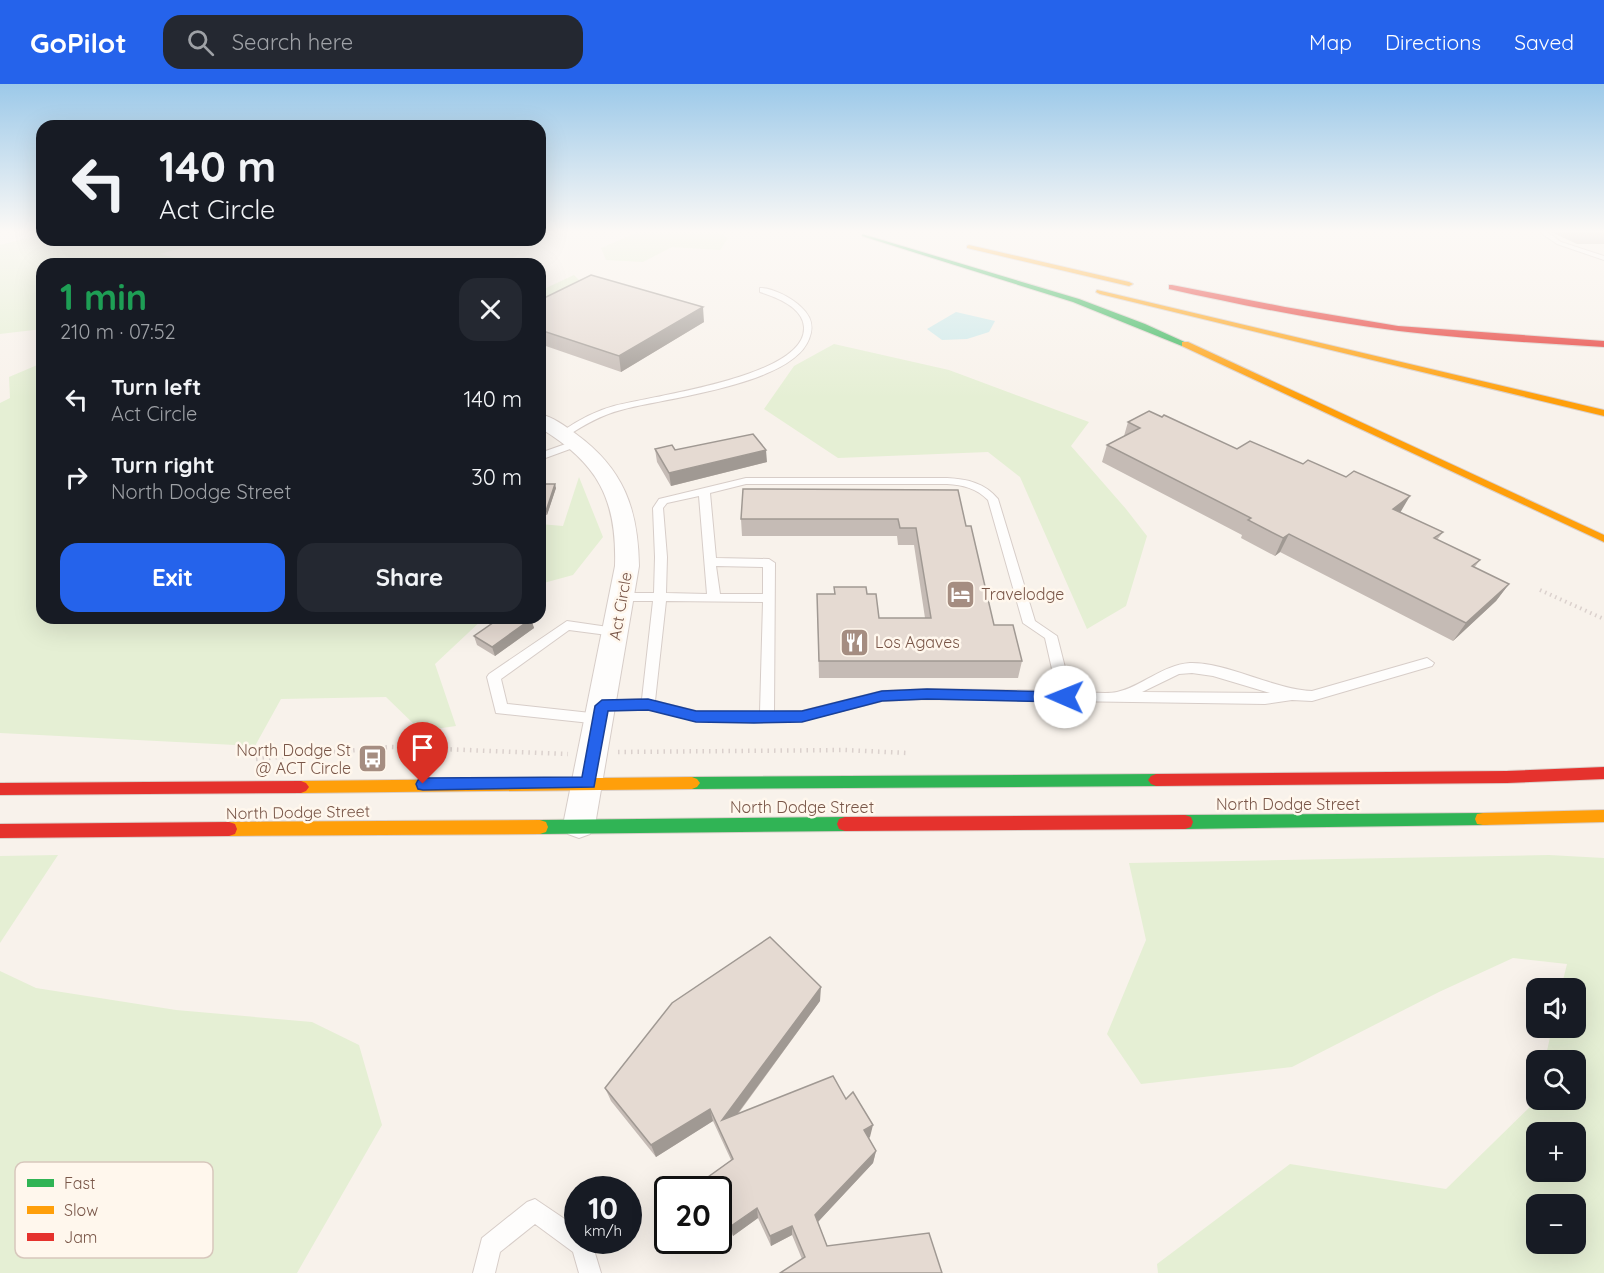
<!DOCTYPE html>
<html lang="en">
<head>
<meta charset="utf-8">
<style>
  :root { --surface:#171b24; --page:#242831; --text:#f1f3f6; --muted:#9ea1a6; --accent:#2563eb }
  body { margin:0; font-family:Quicksand,sans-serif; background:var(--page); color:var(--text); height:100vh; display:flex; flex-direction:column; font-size:22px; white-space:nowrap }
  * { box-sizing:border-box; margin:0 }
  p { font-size:20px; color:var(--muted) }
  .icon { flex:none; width:33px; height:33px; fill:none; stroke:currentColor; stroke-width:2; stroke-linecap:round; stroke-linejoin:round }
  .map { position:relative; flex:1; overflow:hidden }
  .sheet { position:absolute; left:36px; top:174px; width:510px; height:366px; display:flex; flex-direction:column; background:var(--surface); border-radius:18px; box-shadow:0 6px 24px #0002 }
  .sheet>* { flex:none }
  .top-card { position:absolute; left:36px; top:36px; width:510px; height:126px; border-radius:18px; box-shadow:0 6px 24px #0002; background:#171b24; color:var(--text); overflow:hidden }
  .fabs { position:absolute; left:1526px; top:894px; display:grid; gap:12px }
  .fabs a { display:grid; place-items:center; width:60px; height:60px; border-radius:12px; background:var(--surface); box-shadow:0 6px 24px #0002; font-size:30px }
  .speed { position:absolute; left:564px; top:1092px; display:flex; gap:12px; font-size:30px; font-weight:700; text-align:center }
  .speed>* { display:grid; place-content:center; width:78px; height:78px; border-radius:50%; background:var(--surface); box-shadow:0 6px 24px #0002; line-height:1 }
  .speed small { font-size:15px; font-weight:400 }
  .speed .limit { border:3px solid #111; border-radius:9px; background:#fff; color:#111 }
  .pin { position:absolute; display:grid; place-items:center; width:51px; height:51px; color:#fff; margin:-62px -26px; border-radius:50% 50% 50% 0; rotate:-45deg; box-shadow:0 0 6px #0007 }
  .pin .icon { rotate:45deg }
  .me { position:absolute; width:66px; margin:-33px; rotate:271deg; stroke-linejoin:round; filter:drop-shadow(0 0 4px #0008) }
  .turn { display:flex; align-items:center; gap:21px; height:126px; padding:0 24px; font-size:27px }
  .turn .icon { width:78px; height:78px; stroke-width:2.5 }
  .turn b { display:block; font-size:42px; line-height:51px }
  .round { display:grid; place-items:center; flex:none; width:63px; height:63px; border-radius:18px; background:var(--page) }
  .overview { display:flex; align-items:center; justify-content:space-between; height:102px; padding:0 24px }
  h1 { font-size:36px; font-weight:800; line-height:45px; color:#1e9e55 }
  .button { display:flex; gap:12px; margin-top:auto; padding:12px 24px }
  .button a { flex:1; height:69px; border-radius:18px; background:var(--accent); color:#fff; font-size:24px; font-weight:800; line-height:69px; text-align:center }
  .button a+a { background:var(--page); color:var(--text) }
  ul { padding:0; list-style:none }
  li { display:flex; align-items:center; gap:18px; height:78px; padding:0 24px }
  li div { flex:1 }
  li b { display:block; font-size:22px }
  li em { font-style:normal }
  header { display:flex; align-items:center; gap:36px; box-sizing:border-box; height:84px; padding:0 30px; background:var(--accent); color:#fff }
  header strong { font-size:28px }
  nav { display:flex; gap:33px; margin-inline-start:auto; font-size:21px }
  .search { width:420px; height:54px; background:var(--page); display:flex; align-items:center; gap:15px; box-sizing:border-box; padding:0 21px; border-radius:18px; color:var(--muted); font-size:22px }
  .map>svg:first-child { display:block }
</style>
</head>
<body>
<header>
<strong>GoPilot</strong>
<div class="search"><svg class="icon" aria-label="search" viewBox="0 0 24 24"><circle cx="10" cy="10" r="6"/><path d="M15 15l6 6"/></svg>Search here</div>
<nav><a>Map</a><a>Directions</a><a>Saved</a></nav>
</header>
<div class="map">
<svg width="1604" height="1189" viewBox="0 0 1604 1189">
  <rect width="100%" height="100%" fill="#f8f2eb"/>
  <path fill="#e5efd4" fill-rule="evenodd" d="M640 147H716L728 154 720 166 672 163 643 178 606 176 601 164Z
    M42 150V156H210L160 170 202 180H42V245L0 250V161Z
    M574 191 585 202 540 226V207Z
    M834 260 949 286 1089 338 1071 362 1126 425 1147 452 1126 522 1087 545 1020 393 988 368 838 374 764 325 794 282Z
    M42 279V534H484L435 580 456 642 421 647 386 613 281 615 255 662 0 649V319L10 314 9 293Z
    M579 393 603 453 573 491 540 500V440L563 442Z
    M58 771 0 859V772Z
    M1549 771 1604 774V1189H1158L1157 1180 1290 1080 1446 1105 1535 1018 1536 1013V1016H1575V976H1545L1552 944H1575V904H1561L1567 880 1513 874 1439 908 1292 983 1141 1000 1107 950 1146 856 1129 779ZM1536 1048H1575V1088H1536ZM1575 1120V1160H1536V1120Z
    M0 887 36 904 176 926 312 938 359 961 382 1041 297 1189H0Z"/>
  <path fill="#cbe9ea" d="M956 228 995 237 989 248 967 255 942 256 927 245Z"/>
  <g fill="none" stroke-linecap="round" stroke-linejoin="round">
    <defs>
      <path id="lane" d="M1538 147H1546L1561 158 1604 172V176L1557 160Z
        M760 204C773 204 792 214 801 223 812 233 814 243 809 255 792 301 665 314 621 326 601 331 584 341 567 352H561V348C577 337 595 327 614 322 651 312 807 293 804 243 803 223 776 213 760 208Z
        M577 356 582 359 581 361 540 376V369Z
        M746 394H947C967 395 985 399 998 415L1035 537 1057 552 1071 607C1085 607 1103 611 1117 608 1141 603 1162 581 1190 579 1227 578 1272 605 1312 607L1427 574 1434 579 1432 582 1312 617 1292 616 1265 620 927 615 882 617 802 637H696L648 625 597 626 595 622 597 618 602 617 642 615 653 517H622L616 513 622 509H654L655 473 653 424 659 415ZM746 400H947C963 401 976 404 988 416L1023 539 1045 554 1057 607 927 605 882 607 802 627 774 628 775 479 769 475 716 474 710 409ZM699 412 707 510 666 509 667 473 663 424 667 419ZM716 482 763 483V510H720ZM666 517 763 518 760 628 696 627 655 617ZM1192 589 1213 592 1270 609 1142 608 1179 590Z
        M567 537 615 544 621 548 615 552 569 546 501 595 507 620 600 630 605 631 607 635 605 639 600 640 496 629 487 593 489 590Z
        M535 1115 578 1144V1156H591L601 1189H579L573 1168 535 1140 500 1168 495 1189H473L482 1154 527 1118Z"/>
      <path id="street" d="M540 330C553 333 565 342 576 350 624 385 638 425 639 482L595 741 590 750 579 754 568 750 563 741 615 482C617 415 598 379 540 344Z"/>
      <path id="fast" d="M862 150 1079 215 1145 240 1189 260 1182 262 1073 218 862 152Z
        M1156 690 1161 692 1164 696 1161 700 1156 702 692 705 687 703 684 699 687 695 692 693Z
        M1483 729 1489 730 1491 735 1489 740 1483 741 1185 745 1179 743 1177 738 1179 733 1185 731Z
        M845 733 851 735 853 740 851 745 845 747 540 750 534 748 532 743 534 738 540 736Z"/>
      <path id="slow" d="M969 161 1129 198 1133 200 1129 202 967 164V162Z
        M1097 206 1604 326V332L1100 210 1096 208Z
        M1182 258H1188L1604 451V458L1182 262Z
        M692 693 697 695 700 699 697 703 692 705 301 709 296 707 293 703 296 699 301 697Z
        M1604 726V738L1483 741 1477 740 1475 735 1477 730 1483 729Z
        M540 736 546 738 548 743 546 748 540 750 229 752 223 750 221 745 223 740 229 738Z"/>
      <path id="jam" d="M1172 201 1285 223 1398 242 1604 257V263C1536 259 1467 255 1399 247 1322 237 1245 222 1169 205V201Z
        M1604 683V695L1507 699 1156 702 1151 700 1148 696 1151 692 1156 690 1507 687Z
        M301 697 306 699 309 703 306 707 301 709 0 711V699Z
        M1185 731 1191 733 1193 738 1191 743 1185 745 845 747 839 745 837 740 839 735 845 733Z
        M229 738 235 740 237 745 235 750 229 752 0 754V740Z"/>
    </defs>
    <use href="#lane" stroke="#d7cdc8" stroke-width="2"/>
    <use href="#street" stroke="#d7cdc8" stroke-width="2"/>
    <use href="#fast" stroke="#dacfc9" stroke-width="2"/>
    <use href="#slow" stroke="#dacfc9" stroke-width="2"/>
    <use href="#jam" stroke="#dacfc9" stroke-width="2"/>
    <path stroke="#dbd1cd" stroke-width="4" stroke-dasharray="1.5 4" stroke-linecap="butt" d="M1540 506 1604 535"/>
    <path stroke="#dbd1cd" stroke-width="4.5" stroke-dasharray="1.5 5" stroke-linecap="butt" d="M618 668 845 666 907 669
      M256 675 391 663 568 670"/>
    <use href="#lane" fill="#fefdfc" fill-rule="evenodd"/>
    <use href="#street" fill="#fefdfc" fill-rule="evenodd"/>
    <use href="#fast" fill="#30b455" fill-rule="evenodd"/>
    <use href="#slow" fill="#ff9f0a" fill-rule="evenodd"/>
    <use href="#jam" fill="#e5322d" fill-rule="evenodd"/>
  </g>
  <path fill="#c5bbb5" d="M1549 147H1604V160H1577Z
    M540 216 704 238 621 288 540 260Z
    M1128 338 1237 365 1401 429 1443 448 1437 456 1480 476 1474 484 1509 500 1496 517 1453 557 1280 468 1275 472 1241 454 1242 451 1102 378 1107 361 1124 352Z
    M655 365 675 366 767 378 671 402 657 378Z
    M540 400 556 404 547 431H540Z
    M743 405 966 442 994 541 1022 577 1018 594H819L817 510H834V503L867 510 879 534H925L914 461H898L897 452H742L741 435Z
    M531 535 534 544 495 572 477 561 474 552Z
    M820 917 738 1030 870 1053 869 1054 876 1067 873 1079 818 1138 827 1162 802 1175 792 1151 771 1162 758 1134 733 1152 718 1120V1106H712L708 1093 731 1076 713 1037 656 1073 611 1017 605 1004Z"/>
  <path fill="#a09993" d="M703 223 704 238 621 288 619 272Z
    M766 366 767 378 671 402 669 389Z
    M555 400 556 404 547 431 546 427Z
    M1410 412 1400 429 1393 425Z
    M1289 450 1280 468 1275 472 1283 454Z
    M1509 500 1496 517 1453 557 1466 539Z
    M531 535 534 544 495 572 492 563Z
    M821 903 820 917 724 1048 722 1036Z
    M710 1025 713 1037 656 1073 651 1061Z
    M873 1041 870 1053 862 1058 864 1046Z
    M876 1067 873 1079 815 1141V1131Z
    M757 1124 758 1134 733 1152 731 1142Z
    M792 1142V1151L771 1162 770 1152Z"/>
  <path fill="#e5dad2" stroke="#a09993" stroke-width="1.5" d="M591 191 703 223 619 272 540 246V216Z
    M1149 327 1162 333 1164 331 1237 365 1250 357 1303 380 1308 376 1346 393 1354 387 1410 412 1393 425 1443 448 1434 454 1480 476 1472 482 1509 500 1466 539 1289 450 1283 454 1248 436 1251 434 1107 361 1140 344 1128 338Z
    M753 350 766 366 669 389 655 365 672 361 675 366Z
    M540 400H555L546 427H540Z
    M743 405 958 406 966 442H971L994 541H1013L1022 577H819L817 510H835L834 503H866L867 510H876L879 534H931L916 444H900L898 435H741Z
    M500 534H530L531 535 492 563 474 552Z
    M770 853 821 903 722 1036 833 992 846 1015 853 1008 873 1041 864 1046 876 1067 815 1131 827 1162 929 1149 942 1189H780L805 1173 792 1142 770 1152 757 1124 731 1142 718 1116V1106H714L708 1093 733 1075 710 1025 651 1061 605 1004 672 919Z"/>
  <linearGradient id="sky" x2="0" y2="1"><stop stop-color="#9cc9e9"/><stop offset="0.47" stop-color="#fcf9f6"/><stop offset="1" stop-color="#fcf9f6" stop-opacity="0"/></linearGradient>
  <rect width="1604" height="314" fill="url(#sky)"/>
  <path fill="#2563eb" stroke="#184099" stroke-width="1.5" d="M927 605 1065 608 1072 613 1065 618 927 615 882 617 802 638 754 639 696 638 648 626 608 627 594 703 423 706 418 705 416 700 418 696 423 694 582 693 595 622 602 616 648 615 696 627H802L882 607Z"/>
  <defs>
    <symbol id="hotel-square" viewBox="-11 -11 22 22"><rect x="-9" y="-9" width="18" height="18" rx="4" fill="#a58d81" stroke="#fff7ed"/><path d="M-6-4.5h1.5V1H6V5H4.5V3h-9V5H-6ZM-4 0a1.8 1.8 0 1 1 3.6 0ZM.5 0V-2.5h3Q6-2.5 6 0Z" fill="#fff"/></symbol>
    <symbol id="restaurant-square" viewBox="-11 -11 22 22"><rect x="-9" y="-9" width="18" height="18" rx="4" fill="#a58d81" stroke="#fff7ed"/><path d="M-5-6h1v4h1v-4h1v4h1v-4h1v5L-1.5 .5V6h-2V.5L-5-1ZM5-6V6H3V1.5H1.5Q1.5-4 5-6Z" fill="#fff"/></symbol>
    <symbol id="bus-square" viewBox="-11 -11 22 22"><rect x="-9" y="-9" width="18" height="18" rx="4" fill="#a58d81" stroke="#fff7ed"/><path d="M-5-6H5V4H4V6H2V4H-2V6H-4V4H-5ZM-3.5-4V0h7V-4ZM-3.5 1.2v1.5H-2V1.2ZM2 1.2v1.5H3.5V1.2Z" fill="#fff"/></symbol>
  </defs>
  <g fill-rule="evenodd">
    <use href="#hotel-square" x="944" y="494" width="33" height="33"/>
    <use href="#restaurant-square" x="838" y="542" width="33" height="33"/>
    <use href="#bus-square" x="356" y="658" width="33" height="33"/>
  </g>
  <g text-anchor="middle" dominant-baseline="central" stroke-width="5" stroke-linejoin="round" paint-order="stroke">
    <g font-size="16" fill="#795648" stroke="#fff7ed" text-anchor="start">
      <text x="981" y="510">Travelodge</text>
      <text x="875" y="558">Los Agaves</text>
      <text x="351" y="666" text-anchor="end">North Dodge St<tspan x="351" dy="18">@ ACT Circle</tspan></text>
    </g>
    <g font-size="16" fill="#795648" stroke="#fff7ed">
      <text transform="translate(620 522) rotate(-80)">Act Circle</text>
      <text x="1288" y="720">North Dodge Street</text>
      <text x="802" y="723">North Dodge Street</text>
      <text transform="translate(298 728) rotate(-1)">North Dodge Street</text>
    </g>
  </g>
  <rect x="15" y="1078" width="198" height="96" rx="9" fill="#fff7ed" stroke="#d7c7bc" stroke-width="1.5"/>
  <rect x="27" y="1095" width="27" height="8" fill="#30b455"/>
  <rect x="27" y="1122" width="27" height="8" fill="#ff9f0a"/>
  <rect x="27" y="1149" width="27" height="8" fill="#e5322d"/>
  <g font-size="16" fill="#795648">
    <text x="64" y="1105">Fast</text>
    <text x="64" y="1132">Slow</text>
    <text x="64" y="1159">Jam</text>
  </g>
</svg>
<div class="fabs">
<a><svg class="icon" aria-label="sound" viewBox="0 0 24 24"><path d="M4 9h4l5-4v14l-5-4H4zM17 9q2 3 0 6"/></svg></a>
<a><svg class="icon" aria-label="search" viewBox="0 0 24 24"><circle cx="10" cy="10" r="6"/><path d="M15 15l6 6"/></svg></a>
<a>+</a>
<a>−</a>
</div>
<div class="speed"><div>10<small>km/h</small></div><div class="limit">20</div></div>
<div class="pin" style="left:423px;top:700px;background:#d93025"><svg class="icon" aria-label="arrive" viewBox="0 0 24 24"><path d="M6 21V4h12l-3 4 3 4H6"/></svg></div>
<svg class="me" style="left:1065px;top:613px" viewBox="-20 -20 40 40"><circle r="19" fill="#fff"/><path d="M0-13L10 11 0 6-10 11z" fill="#2563eb"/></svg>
<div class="top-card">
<div class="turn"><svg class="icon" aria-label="left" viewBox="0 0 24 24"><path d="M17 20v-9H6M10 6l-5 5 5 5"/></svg><div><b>140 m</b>Act Circle</div></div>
</div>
<section class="sheet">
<div class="overview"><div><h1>1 min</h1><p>210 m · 07:52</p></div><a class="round"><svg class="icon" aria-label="close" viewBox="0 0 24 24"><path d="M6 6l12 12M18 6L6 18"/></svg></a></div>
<ul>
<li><svg class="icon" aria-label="left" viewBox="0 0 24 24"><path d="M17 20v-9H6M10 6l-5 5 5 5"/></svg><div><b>Turn left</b><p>Act Circle</p></div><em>140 m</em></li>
<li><svg class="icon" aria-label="right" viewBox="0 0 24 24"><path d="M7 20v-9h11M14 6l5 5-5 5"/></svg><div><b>Turn right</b><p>North Dodge Street</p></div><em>30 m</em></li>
</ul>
<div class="button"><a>Exit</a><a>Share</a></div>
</section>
</div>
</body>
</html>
